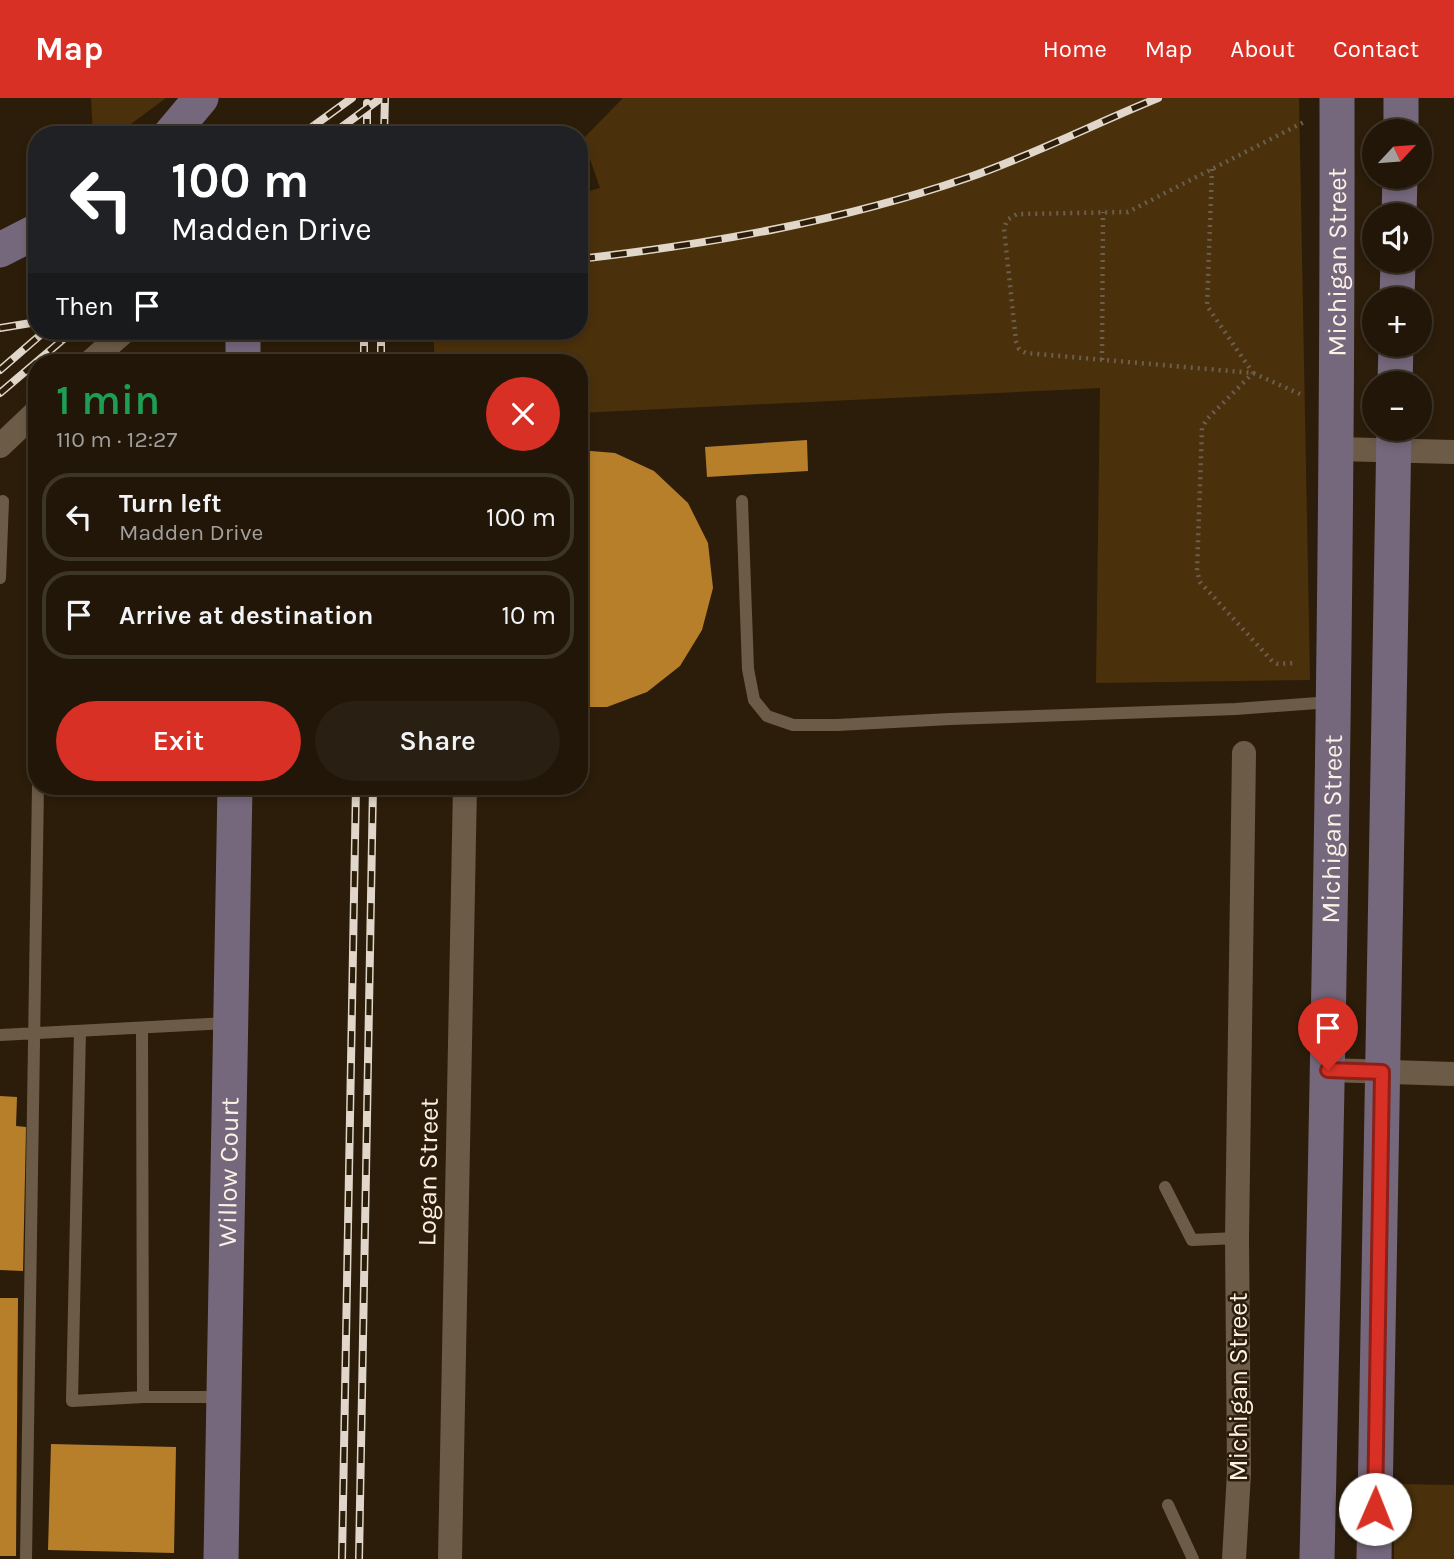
<!DOCTYPE html>
<html lang="en">
<head>
<meta charset="utf-8">
<style>
  :root { --surface:#211608; --page:#291f12; --text:#f1f3f6; --muted:#a29f9c; --line:#3e3529; --accent:#d93025 }
  body { margin:0; font-family:Karla,sans-serif; background:var(--page); color:var(--text); height:100vh; display:flex; flex-direction:column; font-size:26px; white-space:nowrap }
  * { box-sizing:border-box; margin:0 }
  p { font-size:23px; color:var(--muted) }
  .icon { flex:none; width:38px; height:38px; fill:none; stroke:currentColor; stroke-width:2; stroke-linecap:round; stroke-linejoin:round }
  .map { position:relative; flex:1; overflow:hidden }
  .sheet { position:absolute; left:28px; top:256px; width:560px; height:441px; display:flex; flex-direction:column; background:var(--surface); border-radius:28px; box-shadow:0 4px 10px #0003,0 0 0 2px var(--line) }
  .sheet>* { flex:none }
  .guide { position:absolute; left:28px; top:28px; width:560px; height:214px; border-radius:28px; box-shadow:0 4px 10px #0003,0 0 0 2px var(--line); background:#202124; color:#fff; overflow:hidden }
  .needle { width:46px; rotate:64deg }
  .buttons { position:absolute; left:1362px; top:21px; display:grid; gap:14px }
  .buttons a { display:grid; place-items:center; width:70px; height:70px; border-radius:50%; background:var(--surface); box-shadow:0 4px 10px #0003,0 0 0 2px var(--line); font-size:35px }
  .pin { position:absolute; display:grid; place-items:center; width:60px; height:60px; color:#fff; margin:-72px -30px; border-radius:50% 50% 50% 0; rotate:-45deg; box-shadow:0 0 7px #0007 }
  .pin .icon { rotate:45deg }
  .me { position:absolute; width:77px; margin:-38px; rotate:1deg; stroke-linejoin:round; filter:drop-shadow(0 0 5px #0008) }
  .turn { display:flex; align-items:center; gap:24px; height:147px; padding:0 28px; font-size:32px }
  .turn .icon { width:91px; height:91px; stroke-width:2.5 }
  .turn b { display:block; font-size:49px; line-height:60px }
  .then { display:flex; align-items:center; height:66px; padding:0 28px; background:#0003; gap:14px; font-size:26px }
  .round { display:grid; place-items:center; flex:none; width:74px; height:74px; border-radius:37px; background:var(--page) }
  .headline { display:flex; align-items:center; justify-content:space-between; height:119px; padding:0 28px }
  h1 { font-size:42px; font-weight:600; line-height:52px; color:#1e9e55 }
  .cta { display:flex; gap:14px; margin-top:auto; padding:14px 28px }
  .cta a { flex:1; height:80px; border-radius:42px; background:var(--accent); color:#fff; font-size:28px; font-weight:600; line-height:80px; text-align:center }
  .cta a+a { background:var(--page); color:var(--text) }
  ul { padding:0; list-style:none }
  li { display:flex; align-items:center; gap:21px; height:88px; margin:0 14px 10px; padding:0 14px; border:4px solid var(--line); border-radius:28px }
  li div { flex:1 }
  li b { display:block; font-size:26px }
  li em { font-style:normal }
  header { display:flex; align-items:center; gap:42px; box-sizing:border-box; height:98px; padding:0 35px; background:var(--accent); color:#fff }
  header strong { font-size:33px }
  nav { display:flex; gap:38px; margin-inline-start:auto; font-size:24px }
  .map>svg:first-child { display:block }
</style>
</head>
<body>
<header>
<strong>Map</strong>
<nav><a>Home</a><a>Map</a><a>About</a><a>Contact</a></nav>
</header>
<div class="map">
<svg width="1454" height="1461" viewBox="0 0 1454 1461">
  <rect width="100%" height="100%" fill="#2c1d0a"/>
  <path fill="#4b310b" d="M91 0H166L116 37H93Z
    M623 0H1299L1310 582 1096 585 1100 290 579 315V264H435L433 233H579V96L600 90 583 41Z
    M1394 1386 1454 1387V1461H1394Z"/>
  <path fill="#b87f2b" d="M807 342 808 373 707 379 705 349Z
    M579 352 615 355 654 373 688 405 708 445 713 490 702 532 680 568 647 594 607 609H579Z
    M0 998 17 999 16 1028 26 1029 23 1173 0 1172Z
    M0 1200H18L16 1458H0Z
    M51 1346 176 1349 174 1455 48 1452Z"/>
  <g fill="none" stroke-linecap="round" stroke-linejoin="round">
    <path stroke="#6b5e4d" stroke-width="4.5" stroke-dasharray="2 5" stroke-linecap="butt" d="M1212 71 1207 208 1253 275 1207 321 1202 330 1197 473 1200 484 1272 563 1278 566 1295 565
      M1102 262 1103 114
      M1300 296 1253 275 1026 255 1019 251 1016 243 1004 131 1007 122 1017 116 1128 114 1304 24"/>
    <path stroke="#6c5b47" stroke-width="12" d="M742 403 748 571 754 602 767 618 793 627H837L950 621 1236 611 1331 604
      M0 404 3 403 0 480
      M80 933 72 1303 143 1299 142 930
      M0 937 227 925
      M1165 1089 1192 1142 1237 1140
      M143 1299H223
      M1168 1407 1193 1461
      M26 1461 38 688"/>
    <path stroke="#6c5b47" stroke-width="24" d="M90 264 125 233
      M0 348 37 313
      M1337 351 1454 354
      M1328 972 1454 976
      M450 1461 465 688
      M1234 1461 1239 1375 1237 1140 1244 655"/>
    <g stroke="#76687c" stroke-width="35">
      <path d="M1401 33V0"/>
      <path d="M170 37 201 0"/>
      <path d="M1399 117 1400 79"/>
      <path d="M0 152 37 133"/>
      <path d="M1397 201 1398 163"/>
      <path d="M243 264V233"/>
      <path d="M1395 285 1396 247"/>
      <path id="s1" d="M221 1461 235 688"/>
      <path id="s2" d="M1317 1461C1328 974 1338 487 1337 0"/>
      <path d="M1374 1461 1394 331"/>
    </g>
    <defs>
      <path id="rail" d="M301 37 352 0
        M331 37 381 0
        M367 37V5
        M384 37 385 0
        M579 161C711 146 842 123 967 80 1033 57 1094 26 1158 0
        M0 230 37 224
        M364 264V233
        M381 264V233
        M0 272 45 233
        M0 295 73 233
        M342 1461 356 688
        M359 1461 373 688"/>
    </defs>
    <use href="#rail" stroke="#e0d6c9" stroke-width="8"/>
    <use href="#rail" stroke="#2c1d0a" stroke-width="5" stroke-dasharray="16" stroke-linecap="butt"/>
  </g>
  <g fill="none" stroke-linecap="round" stroke-linejoin="round">
    <defs>
      <path id="route" d="M1328 972 1382 974 1375 1411"/>
    </defs>
    <use href="#route" stroke="#8d1f18" stroke-width="18"/>
    <use href="#route" stroke="#d93025" stroke-width="12"/>
  </g>
  <g text-anchor="middle" dominant-baseline="central" stroke-width="5" stroke-linejoin="round" paint-order="stroke">
    <g font-size="26" fill="#fbf1e5" stroke="#2c1d0a">
      <text stroke="none"><textPath href="#s2" startOffset="1297">Michigan Street</textPath></text>
      <text stroke="none"><textPath href="#s2" startOffset="730">Michigan Street</textPath></text>
      <text stroke="none"><textPath href="#s1" startOffset="387">Willow Court</textPath></text>
      <text transform="translate(428 1074) rotate(-89)">Logan Street</text>
      <text transform="translate(1238 1289) rotate(-90)">Michigan Street</text>
    </g>
  </g>
</svg>
<div class="buttons">
<a><svg class="needle" viewBox="-14 -14 28 28"><path d="M0-13l5 13h-10z" fill="#e53935"/><path d="M0 13l5-13h-10z" fill="#a29f9c"/></svg></a>
<a><svg class="icon" aria-label="sound" viewBox="0 0 24 24"><path d="M4 9h4l5-4v14l-5-4H4zM17 9q2 3 0 6"/></svg></a>
<a>+</a>
<a>−</a>
</div>
<div class="pin" style="left:1328px;top:972px;background:#d93025"><svg class="icon" aria-label="arrive" viewBox="0 0 24 24"><path d="M6 21V4h12l-3 4 3 4H6"/></svg></div>
<svg class="me" style="left:1375px;top:1411px" viewBox="-20 -20 40 40"><circle r="19" fill="#fff"/><path d="M0-13L10 11 0 6-10 11z" fill="#d93025"/></svg>
<div class="guide">
<div class="turn"><svg class="icon" aria-label="left" viewBox="0 0 24 24"><path d="M17 20v-9H6M10 6l-5 5 5 5"/></svg><div><b>100 m</b>Madden Drive</div></div>
<div class="then">Then<svg class="icon" aria-label="arrive" viewBox="0 0 24 24"><path d="M6 21V4h12l-3 4 3 4H6"/></svg></div>
</div>
<section class="sheet">
<div class="headline"><div><h1>1 min</h1><p>110 m · 12:27</p></div><a class="round" style="background:#d93025;color:#fff"><svg class="icon" aria-label="close" viewBox="0 0 24 24"><path d="M6 6l12 12M18 6L6 18"/></svg></a></div>
<ul>
<li><svg class="icon" aria-label="left" viewBox="0 0 24 24"><path d="M17 20v-9H6M10 6l-5 5 5 5"/></svg><div><b>Turn left</b><p>Madden Drive</p></div><em>100 m</em></li>
<li><svg class="icon" aria-label="arrive" viewBox="0 0 24 24"><path d="M6 21V4h12l-3 4 3 4H6"/></svg><div><b>Arrive at destination</b></div><em>10 m</em></li>
</ul>
<div class="cta"><a>Exit</a><a>Share</a></div>
</section>
</div>
</body>
</html>
